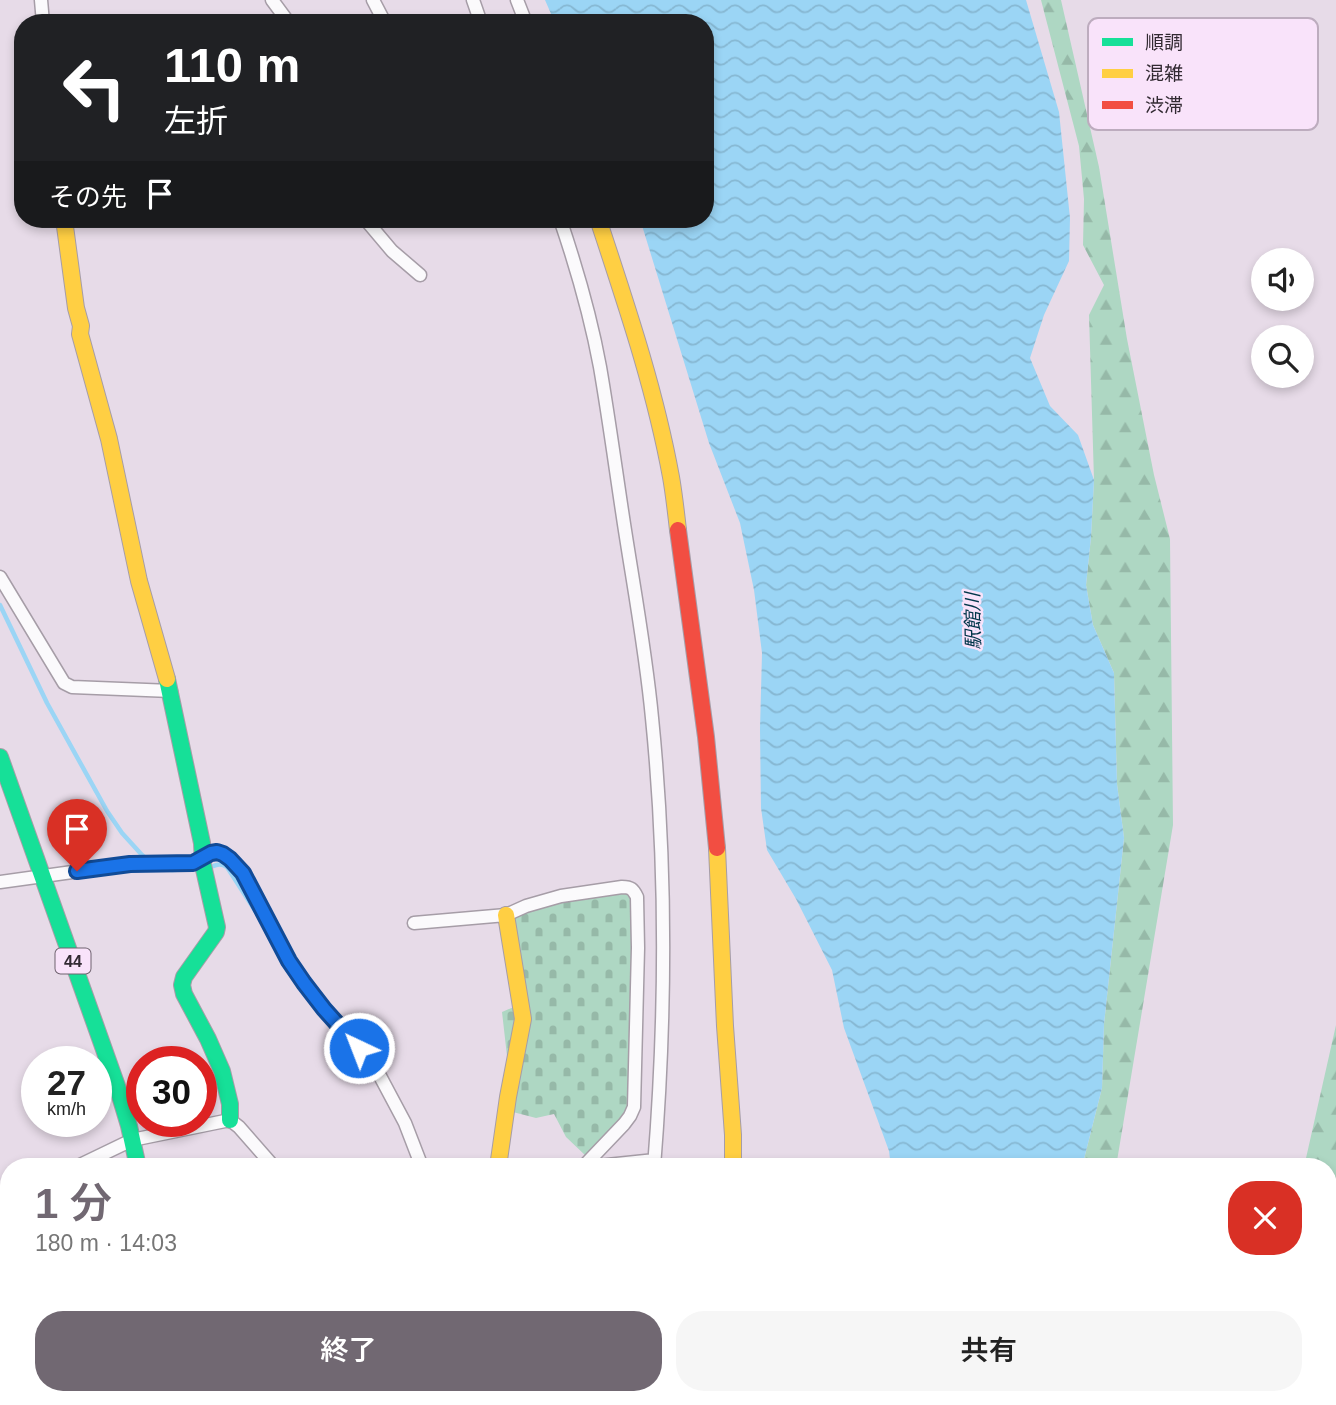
<!DOCTYPE html>
<html lang="ja">
<head>
<meta charset="utf-8">
<style>
  :root { --surface:#fff; --page:#f6f6f6; --text:#222; --muted:#767676; --accent:#716872 }
  body { margin:0; font-family:Arial,"Noto Sans JP",sans-serif; background:var(--page); color:var(--text); height:100vh; display:flex; flex-direction:column; font-size:26px; white-space:nowrap }
  * { box-sizing:border-box; margin:0 }
  p { font-size:23px; color:var(--muted) }
  .icon { flex:none; width:38px; height:38px; fill:none; stroke:currentColor; stroke-width:2; stroke-linecap:round; stroke-linejoin:round }
  .map { position:relative; flex:1; overflow:hidden }
  .sheet { position:absolute; left:0px; top:1158px; width:1337px; height:247px; display:flex; flex-direction:column; background:var(--surface); border-radius:28px 28px 0 0; box-shadow:0 4px 10px #0003 }
  .sheet>* { flex:none }
  .guide { position:absolute; left:14px; top:14px; width:700px; height:214px; border-radius:28px; box-shadow:0 4px 10px #0003; background:#202124; color:#fff; overflow:hidden }
  .fabs { position:absolute; left:1251px; top:248px; display:grid; gap:14px }
  .fabs a { display:grid; place-items:center; width:63px; height:63px; border-radius:50%; background:var(--surface); box-shadow:0 4px 10px #0003; font-size:35px }
  .speed { position:absolute; left:21px; top:1046px; display:flex; gap:14px; font-size:35px; font-weight:700; text-align:center }
  .speed>* { display:grid; place-content:center; width:91px; height:91px; border-radius:50%; background:var(--surface); box-shadow:0 4px 10px #0003; line-height:1 }
  .speed small { font-size:18px; font-weight:400 }
  .speed .limit { border:10px solid #d22; background:#fff; color:#111 }
  .pin { position:absolute; display:grid; place-items:center; width:60px; height:60px; color:#fff; margin:-72px -30px; border-radius:50% 50% 50% 0; rotate:-45deg; box-shadow:0 0 7px #0007 }
  .pin .icon { rotate:45deg }
  .me { position:absolute; width:77px; margin:-38px; rotate:317deg; stroke-linejoin:round; filter:drop-shadow(0 0 5px #0008) }
  .turn { display:flex; align-items:center; gap:24px; height:147px; padding:0 35px; font-size:32px }
  .turn .icon { width:91px; height:91px; stroke-width:2.5 }
  .turn b { display:block; font-size:49px; line-height:60px }
  .then { display:flex; align-items:center; height:66px; padding:0 35px; background:#0003; gap:14px; font-size:26px }
  .round { display:grid; place-items:center; flex:none; width:74px; height:74px; border-radius:28px; background:var(--page) }
  .headline { display:flex; align-items:center; justify-content:space-between; height:119px; padding:0 35px }
  h1 { font-size:42px; font-weight:600; line-height:52px; color:var(--accent) }
  .primary-button { display:flex; gap:14px; margin-top:auto; padding:14px 35px }
  .primary-button a { flex:1; height:80px; border-radius:28px; background:var(--accent); color:#fff; font-size:28px; font-weight:600; line-height:80px; text-align:center }
  .primary-button a+a { background:var(--page); color:var(--text) }
  .map>svg:first-child { display:block }
</style>
</head>
<body>
<div class="map">
<svg width="1336" height="1405" viewBox="0 0 1336 1405">
  <defs>
    <pattern id="forest-firs" width="22" height="20" patternUnits="userSpaceOnUse" patternTransform="scale(1.75)"><rect width="22" height="20" fill="#aed7c3"/><path d="M5 1l3.5 6h-7zM16 11l3.5 6h-7z" fill="#96b9a8"/></pattern>
    <pattern id="cemetery-stones" width="16" height="16" patternUnits="userSpaceOnUse" patternTransform="scale(1.75)"><rect width="16" height="16" fill="#aed7c3"/><path d="M2 7V4a2 2 0 0 1 4 0v3zM10 15v-3a2 2 0 0 1 4 0v3z" fill="#96b9a8"/></pattern>
    <pattern id="water-waves" width="16" height="10" patternUnits="userSpaceOnUse" patternTransform="scale(1.75)"><rect width="16" height="10" fill="#9bd5f5"/><path d="M0 5q4-4 8 0t8 0" fill="none" stroke="#86b7d2"/></pattern>
  </defs>
  <rect width="100%" height="100%" fill="#e7dbe8"/>
  <path fill="url(#forest-firs)" d="M1041 0H1061L1099 167 1127 339 1154 475 1170 539 1173 825 1116 1167H1082L1102 1088 1104 1024 1124 838 1117 784 1114 673 1093 625 1086 585 1091 537 1094 480 1089 315 1104 285 1083 245 1084 199 1079 146Z
    M1336 1025V1313L1328 1329V1167H1304Z
    M1196 1397V1396L1285 1397 1282 1405H1193Z"/>
  <path fill="url(#cemetery-stones)" d="M624 891 631 896 635 956 628 1113 587 1157 566 1137 554 1114 536 1118 509 1111 507 1056 502 1012 516 1006 511 921 517 914 561 901Z"/>
  <path fill="url(#water-waves)" d="M545 0H1026L1059 112 1070 218 1069 261 1044 315 1030 358 1050 406 1078 435 1094 480 1091 537 1086 585 1093 625 1114 673 1117 784 1124 838 1104 1024 1102 1088 1082 1167H891L889 1151 844 1028 832 970 796 899 767 850 761 808 760 729 762 653 754 590 740 523 709 443 640 219H705V23H555Z
    M910 1396H1035V1397L1034 1405H909Z"/>
  <g fill="none" stroke-linecap="round" stroke-linejoin="round">
    <path stroke="#9bd5f5" stroke-width="4.5" d="M0 605 47 703 107 811 122 833 142 855 148 860
      M207 868C215 866 219 862 227 867L263 923
      M165 869 172 870 194 869
      M498 1396 502 1405"/>
    <defs>
      <path id="lane" d="M609 1405V1396"/>
      <path id="street" d="M41 0 43 23
        M272 0 289 23
        M373 0 385 23
        M473 0 481 23
        M517 0 526 23
        M365 219 392 251 420 275
        M560 219C576 266 591 318 600 367 609 419 616 472 624 524 634 589 646 653 652 718 667 867 666 1018 654 1167
        M0 577 64 683 72 687 171 691
        M0 882 130 864 193 863 211 853 217 852 223 854 243 873 289 961 304 983 324 1009 359 1048 380 1076 405 1123 422 1167
        M414 923 506 915 526 906 561 896 622 887C631 887 633 889 637 897L638 948 634 1107 630 1116 624 1124 583 1167
        M76 1167 132 1140 230 1120 239 1127 274 1167
        M588 1167 655 1160
        M0 1262H9
        M72 1396 74 1405
        M298 1396 299 1405
        M425 1396 429 1405
        M516 1396 520 1405
        M628 1405V1396
        M652 1405 656 1396
        M723 1405 724 1396"/>
      <path id="fast" d="M167 679 202 843 203 865 217 927 216 932 184 977 182 985 184 994 208 1039 222 1071 230 1104V1120
        M0 757 117 1086 129 1126 138 1167"/>
      <path id="slow" d="M64 219 76 308 81 326 80 334 109 439 139 581 167 679
        M598 219C626 304 655 389 671 477 674 494 676 512 678 530
        M717 848 725 1026 733 1135V1167
        M498 1167 508 1097 523 1019 506 915
        M174 1396 175 1405"/>
      <path id="jam" d="M678 530 706 737 717 848"/>
    </defs>
    <use href="#lane" stroke="#a69da7" stroke-width="9"/>
    <use href="#street" stroke="#a69da7" stroke-width="15"/>
    <use href="#fast" stroke="#a69da7" stroke-width="18"/>
    <use href="#slow" stroke="#a69da7" stroke-width="18"/>
    <use href="#jam" stroke="#a69da7" stroke-width="18"/>
    <use href="#lane" stroke="#fbfafc" stroke-width="6"/>
    <use href="#street" stroke="#fbfafc" stroke-width="12"/>
    <use href="#fast" stroke="#16e098" stroke-width="16"/>
    <use href="#slow" stroke="#ffcf43" stroke-width="16"/>
    <use href="#jam" stroke="#f24e42" stroke-width="16"/>
  </g>
  <g fill="none" stroke-linecap="round" stroke-linejoin="round">
    <defs>
      <path id="route" d="M77 871 130 864 193 863 211 853 217 852 223 854 230 859 243 873 289 961 304 983 324 1009 359 1048"/>
    </defs>
    <use href="#route" stroke="#114b97" stroke-width="18"/>
    <use href="#route" stroke="#1a73e8" stroke-width="12"/>
  </g>
  <g text-anchor="middle" dominant-baseline="central" stroke-width="5" stroke-linejoin="round" paint-order="stroke">
    <rect fill="#f9e3fa" stroke="#6e626e" stroke-width="2" x="55.5" y="948.5" width="35" height="25" rx="5"/>
    <g font-size="16" font-weight="bold" fill="#322a32">
      <text x="73" y="961">44</text>
    </g>
    <g font-size="19" font-style="italic" fill="#00364a" stroke="#f9e3fa">
      <text transform="translate(973 621) rotate(-91)">駅館川</text>
    </g>
  </g>
  <rect x="1088" y="18" width="230" height="112" rx="10" fill="#f9e3fa" stroke="#bdacbe" stroke-width="2"/>
  <rect x="1102" y="38" width="31" height="8" fill="#16e098"/>
  <rect x="1102" y="69" width="31" height="9" fill="#ffcf43"/>
  <rect x="1102" y="101" width="31" height="8" fill="#f24e42"/>
  <g font-size="19" fill="#322a32">
    <text x="1145" y="49">順調</text>
    <text x="1145" y="80">混雑</text>
    <text x="1145" y="112">渋滞</text>
  </g>
</svg>
<div class="fabs">
<a><svg class="icon" aria-label="sound" viewBox="0 0 24 24"><path d="M4 9h4l5-4v14l-5-4H4zM17 9q2 3 0 6"/></svg></a>
<a><svg class="icon" aria-label="search" viewBox="0 0 24 24"><circle cx="10" cy="10" r="6"/><path d="M15 15l6 6"/></svg></a>
</div>
<div class="speed"><div>27<small>km/h</small></div><div class="limit">30</div></div>
<div class="pin" style="left:77px;top:871px;background:#d93025"><svg class="icon" aria-label="arrive" viewBox="0 0 24 24"><path d="M6 21V4h12l-3 4 3 4H6"/></svg></div>
<svg class="me" style="left:359px;top:1048px" viewBox="-20 -20 40 40"><circle r="17" fill="#1a73e8" stroke="#fff" stroke-width="3"/><path d="M0-11L8 9 0 5-8 9z" fill="#fff"/></svg>
<div class="guide">
<div class="turn"><svg class="icon" aria-label="left" viewBox="0 0 24 24"><path d="M17 20v-9H6M10 6l-5 5 5 5"/></svg><div><b>110 m</b>左折</div></div>
<div class="then">その先<svg class="icon" aria-label="arrive" viewBox="0 0 24 24"><path d="M6 21V4h12l-3 4 3 4H6"/></svg></div>
</div>
<section class="sheet">
<div class="headline"><div><h1>1 分</h1><p>180 m · 14:03</p></div><a class="round" style="background:#d93025;color:#fff"><svg class="icon" aria-label="close" viewBox="0 0 24 24"><path d="M6 6l12 12M18 6L6 18"/></svg></a></div>
<div class="primary-button"><a>終了</a><a>共有</a></div>
</section>
</div>
</body>
</html>
